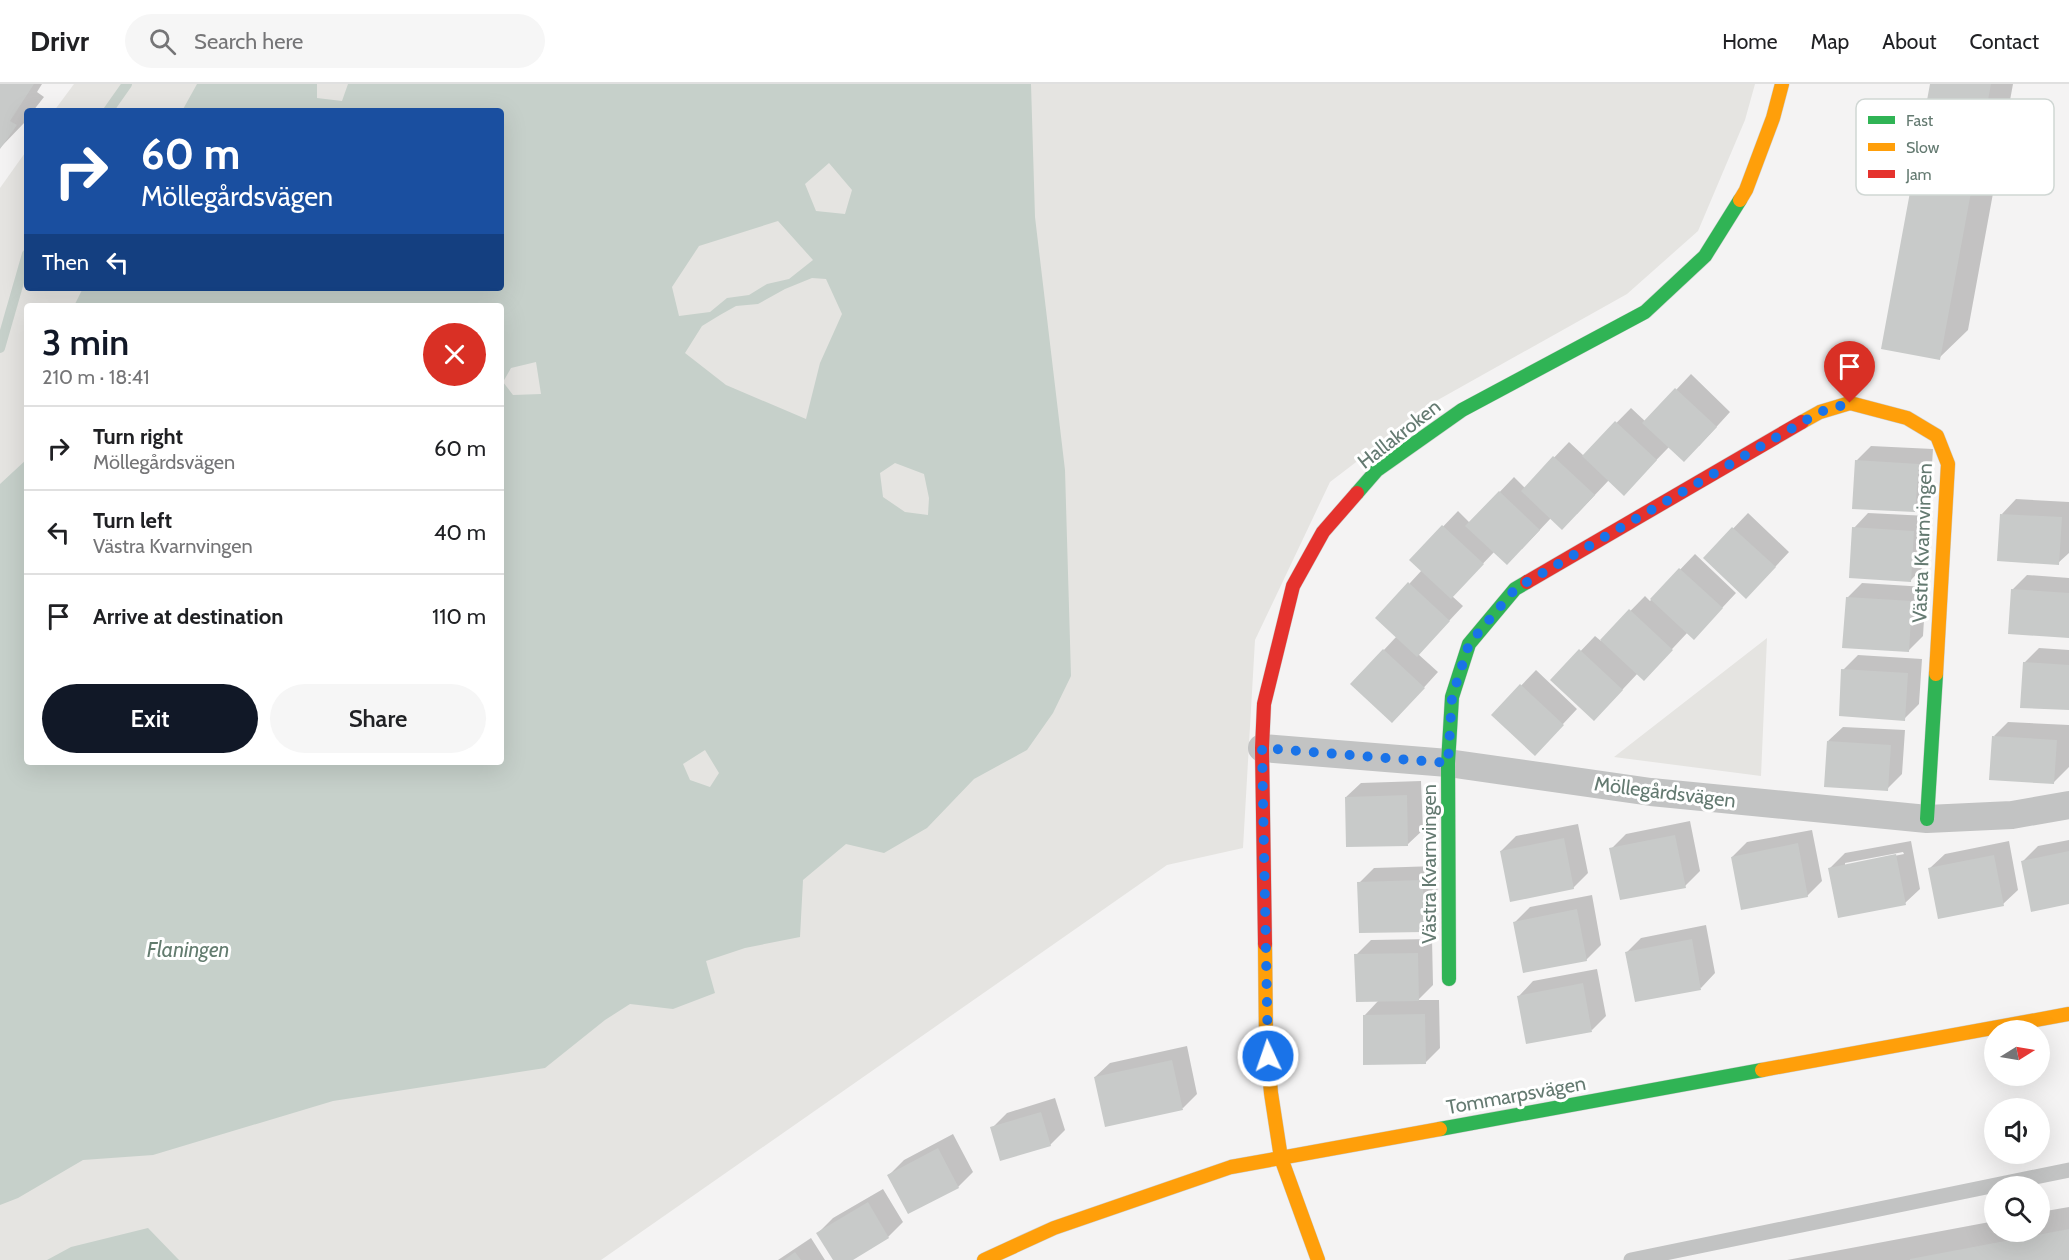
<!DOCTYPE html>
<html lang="en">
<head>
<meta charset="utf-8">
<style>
  :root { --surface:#fff; --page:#f6f6f6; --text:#202124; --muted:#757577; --line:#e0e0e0; --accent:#111827 }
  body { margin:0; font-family:Cabin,sans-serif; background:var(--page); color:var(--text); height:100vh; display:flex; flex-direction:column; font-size:22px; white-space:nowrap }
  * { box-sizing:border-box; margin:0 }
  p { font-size:20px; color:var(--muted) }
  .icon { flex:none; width:33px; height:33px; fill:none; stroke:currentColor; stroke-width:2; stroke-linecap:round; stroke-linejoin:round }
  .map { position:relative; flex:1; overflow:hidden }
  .sheet { position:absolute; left:24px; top:219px; width:480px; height:462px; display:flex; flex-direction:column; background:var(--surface); border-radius:6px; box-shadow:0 6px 24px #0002 }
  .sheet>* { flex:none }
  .banner { position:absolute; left:24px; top:24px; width:480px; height:183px; border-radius:6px; box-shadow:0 6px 24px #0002; background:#1a4fa0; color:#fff; overflow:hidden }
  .needle { width:39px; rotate:79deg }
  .controls { position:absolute; left:1984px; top:936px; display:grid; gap:12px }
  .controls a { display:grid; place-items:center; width:66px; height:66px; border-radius:50%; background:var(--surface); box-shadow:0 6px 24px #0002; font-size:30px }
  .pin { position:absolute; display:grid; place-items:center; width:51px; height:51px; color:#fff; margin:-62px -26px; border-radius:50% 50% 50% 0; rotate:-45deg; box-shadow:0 0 6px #0007 }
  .pin .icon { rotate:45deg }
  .me { position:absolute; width:66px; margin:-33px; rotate:357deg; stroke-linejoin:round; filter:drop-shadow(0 0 4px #0008) }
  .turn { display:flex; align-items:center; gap:21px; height:126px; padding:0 18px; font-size:27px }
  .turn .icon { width:78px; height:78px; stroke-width:2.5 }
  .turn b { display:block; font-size:42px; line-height:51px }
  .then { display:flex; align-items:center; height:57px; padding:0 18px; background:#0003; gap:12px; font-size:22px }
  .round { display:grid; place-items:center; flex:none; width:63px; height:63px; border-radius:32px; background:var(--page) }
  .overview { display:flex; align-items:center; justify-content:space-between; height:102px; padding:0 18px }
  h1 { font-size:36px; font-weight:600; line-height:45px; color:var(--accent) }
  .cta { display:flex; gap:12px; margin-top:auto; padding:12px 18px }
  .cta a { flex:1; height:69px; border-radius:36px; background:var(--accent); color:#fff; font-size:24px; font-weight:600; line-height:69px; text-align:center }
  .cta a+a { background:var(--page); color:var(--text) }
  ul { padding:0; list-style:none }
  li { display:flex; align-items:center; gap:18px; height:84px; padding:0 18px; border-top:2px solid var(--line) }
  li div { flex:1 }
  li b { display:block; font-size:22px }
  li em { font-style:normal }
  header { display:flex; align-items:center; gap:36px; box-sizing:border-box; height:84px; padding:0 30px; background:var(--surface); border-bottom:2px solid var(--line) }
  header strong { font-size:28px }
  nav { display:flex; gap:33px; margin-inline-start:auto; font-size:21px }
  .search { width:420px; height:54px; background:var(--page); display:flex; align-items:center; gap:15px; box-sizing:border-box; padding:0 21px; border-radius:33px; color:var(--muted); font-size:22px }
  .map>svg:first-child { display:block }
</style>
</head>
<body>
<header>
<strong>Drivr</strong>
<div class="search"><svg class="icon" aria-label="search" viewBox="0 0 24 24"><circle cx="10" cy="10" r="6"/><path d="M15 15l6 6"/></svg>Search here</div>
<nav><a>Home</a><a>Map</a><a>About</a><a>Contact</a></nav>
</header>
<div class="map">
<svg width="2069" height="1176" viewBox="0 0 2069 1176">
  <rect width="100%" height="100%" fill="#f4f3f3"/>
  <path fill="#e5e4e1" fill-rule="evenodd" d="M74 0H1755L1745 36 1698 147 1627 210 1436 317 1330 398 1255 556 1243 764 1167 781 601 1176H0V104L27 66V204H501V27H54ZM27 222H501V678H27Z
    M1767 554 1761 692 1614 673Z"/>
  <path fill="#c6d0ca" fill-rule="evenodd" d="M197 0H317V14L342 17 348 0H1031L1035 133 1065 386 1071 592 1053 629 1027 666 974 695 927 744 884 769 846 760 803 796 800 853 745 864 706 877 715 909 673 925 630 920 605 936 545 984 333 1017 153 1071 83 1076 18 1114 0 1121V400L27 375V678H501V222H74L83 204H501V27H182ZM829 79 852 106 845 130 816 127 805 100ZM778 137 813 176 789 195 767 200 749 211 727 214 710 228 679 232 672 203 699 162ZM812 194 826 195 842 230 820 279 806 335 726 301 685 269 702 242 720 231 736 222 758 220 785 205ZM536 278 541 310 513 311 503 298 511 284ZM895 379 924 390 929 414 928 431 905 428 883 413 880 389ZM705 666 719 689 710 703 690 696 683 680Z
    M148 1144 179 1176H47L71 1163Z"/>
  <path fill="#0003" fill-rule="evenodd" d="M0 0H42L37 8 44 13 33 27H27L25 38 0 64Z
    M1932 0H2013L1968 246 1939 274Z
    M1691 290 1730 328 1699 362 1669 363 1638 395 1609 396 1577 430 1551 434 1522 465 1495 467 1452 512 1463 522 1418 570 1438 588 1407 622 1352 600 1397 552 1410 499 1422 486 1411 476 1458 427 1470 439 1514 393 1525 404 1569 358 1584 372 1631 324 1646 338Z
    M1871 362 1933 365 1930 412 1915 427 1856 377Z
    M2016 415 2069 418V469L2058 479 2002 430Z
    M1748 429 1789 468 1761 498 1705 474Z
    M1868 429 1928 432 1925 481 1911 496 1854 444Z
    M1695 470 1736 509 1708 539 1688 548 1658 580 1638 589 1609 620 1553 596 1595 552 1601 557 1645 512 1650 517Z
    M2027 491 2069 494V552L2012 506Z
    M1862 499 1926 503 1923 552 1908 567 1847 514Z
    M2039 564 2069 566V625L2024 579Z
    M1858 571 1922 575 1919 620 1904 635 1843 586Z
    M1536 586 1577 625 1549 655 1493 631Z
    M2008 638 2069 641V683L2054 698 1994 652Z
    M1843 643 1905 646 1902 690 1887 705 1828 657Z
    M1421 697 1423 746 1408 760 1346 713 1361 699Z
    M1690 737 1700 787 1685 802 1611 765 1626 750Z
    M1578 740 1588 789 1573 804 1501 767 1516 752Z
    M1812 746 1822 797 1807 812 1732 773 1747 758Z
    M2069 756V819L2023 777 2038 762Z
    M1911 757 1920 805 1905 819 1830 784 1845 769ZM1903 768 1904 770 1845 782V779Z
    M2009 757 2018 806 2003 820 1930 784 1945 770Z
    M1437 782 1438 832 1423 847 1359 799 1374 784Z
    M1592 811 1601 861 1586 876 1515 838 1530 823Z
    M1706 841 1715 889 1701 904 1627 868 1641 854Z
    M1432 855 1433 901 1418 916H1439L1440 964 1426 978 1364 932 1379 916 1356 871 1371 856Z
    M1597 885 1606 932 1592 946 1519 912 1533 897Z
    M1187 962 1197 1010 1183 1024 1095 993 1110 979Z
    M1055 1014 1065 1046 1050 1061 992 1044 1007 1029Z
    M953 1050 973 1088 958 1103 889 1091 904 1076Z
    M883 1105 903 1138 888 1153 850 1176H834L818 1149 833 1134Z
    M2069 1123V1176H1787L1995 1137V1148H2040V1128Z
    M811 1154 825 1176H778Z"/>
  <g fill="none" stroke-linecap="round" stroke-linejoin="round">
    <path stroke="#c6d0ca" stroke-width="10" d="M108 27 127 0
      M0 264 27 170"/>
  </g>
  <path fill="#c8cac9" d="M0 0H34L10 37 17 41 0 65Z
    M1930 0H1991L1940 276 1881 265Z
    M1675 304 1717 343 1684 378 1642 339Z
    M1615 337 1657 376 1624 412 1582 372Z
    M1553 372 1595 411 1562 446 1521 407Z
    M1855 376 1919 380 1915 428 1852 425Z
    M1499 407 1540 446 1507 481 1465 442Z
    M2000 430 2062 433 2059 481 1997 477Z
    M1442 441 1484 480 1451 515 1409 476Z
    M1732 443 1776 483 1746 515 1703 474Z
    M1852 443 1914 447 1911 498 1849 494Z
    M1679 484 1723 524 1694 556 1650 515Z
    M1408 498 1450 537 1417 573 1375 534Z
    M2011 505 2069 509V554L2008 550Z
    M1846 513 1912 517 1909 568 1842 564Z
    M1629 525 1673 566 1644 597 1600 556Z
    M1383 565 1425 604 1392 639 1350 600Z
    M1579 565 1623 606 1594 637 1550 596Z
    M2023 578 2069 581V626L2020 624Z
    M1841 585 1908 589 1905 637 1839 632Z
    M1520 600 1564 641 1535 672 1491 631Z
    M1992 652 2057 656 2054 700 1989 696Z
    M1827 657 1891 661 1888 707 1824 703Z
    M1407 711 1408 762 1346 763 1345 713Z
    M1675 751 1686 804 1620 816 1609 764Z
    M1564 754 1574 805 1510 818 1500 767Z
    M1798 759 1808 813 1741 826 1731 773Z
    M2069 767V820L2031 828 2021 777Z
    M1896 770 1906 821 1838 834 1828 784Z
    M1994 771 2004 822 1938 835 1928 784Z
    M1423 796 1424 848 1359 849 1357 798Z
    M1577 825 1587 877 1523 889 1513 838Z
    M1692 855 1701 906 1635 918 1625 868Z
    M1418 869 1419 917 1356 918 1354 870Z
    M1583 899 1592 948 1526 960 1517 912Z
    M1425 930 1426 980 1363 981V931Z
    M1172 976 1183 1026 1105 1043 1094 993Z
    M1041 1028 1051 1062 1000 1077 990 1043Z
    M938 1064 959 1104 908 1130 887 1091Z
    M868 1118 889 1154 853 1176H833L816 1149Z
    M2069 1145V1176H1910V1175Z
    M795 1168 801 1176H784Z"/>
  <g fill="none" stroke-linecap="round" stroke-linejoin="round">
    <defs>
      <path id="fast" d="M1357 409 1377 386 1462 326 1645 228 1705 172 1740 116
        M1927 735 1936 590
        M1449 895 1448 679 1452 613 1469 560 1515 505 1527 498
        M1440 1045 1762 986"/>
      <path id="slow" d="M1740 116 1746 106 1773 34 1782 0
        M1802 338 1820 328 1850 319 1907 334 1937 352 1948 380 1936 590
        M1265 860 1266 953 1271 1009 1281 1074 1318 1176
        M1762 986 2069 930
        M984 1176 1054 1144 1231 1083 1440 1045"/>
      <path id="jam" d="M1527 498 1802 338
        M1265 860 1262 664 1264 620 1293 502 1323 448 1357 409"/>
    </defs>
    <use href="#fast" stroke="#cecfce" stroke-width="15"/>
    <use href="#slow" stroke="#cecfce" stroke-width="15"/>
    <use href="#jam" stroke="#cecfce" stroke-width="15"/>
    <path stroke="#c2c3c3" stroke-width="15" d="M1631 1176 2069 1086"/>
    <path stroke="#c2c3c3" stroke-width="28" d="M1262 664 1448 679 1651 708 1927 735 2012 731 2069 721"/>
    <use href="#fast" stroke="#30b455" stroke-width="14"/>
    <use href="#slow" stroke="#ff9f0a" stroke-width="14"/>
    <use href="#jam" stroke="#e5322d" stroke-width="14"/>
  </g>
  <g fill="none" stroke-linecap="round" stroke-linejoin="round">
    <path stroke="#1a73e8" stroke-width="10" stroke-dasharray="0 18" d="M1268 972 1262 664 1448 679 1452 613 1469 560 1515 505 1820 328 1850 319"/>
  </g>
  <g text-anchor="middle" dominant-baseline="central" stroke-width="6" stroke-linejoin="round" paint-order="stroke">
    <g font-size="20" fill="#647a71" stroke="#fff">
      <text transform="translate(1399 350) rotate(-38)">Hallakroken</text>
      <text transform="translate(1922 459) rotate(-88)">Västra Kvarnvingen</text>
      <text transform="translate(1665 708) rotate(7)">Möllegårdsvägen</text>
      <text transform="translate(1429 780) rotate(-90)">Västra Kvarnvingen</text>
      <text transform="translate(1516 1011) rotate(-10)">Tommarpsvägen</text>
    </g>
    <g font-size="21" font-style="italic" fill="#637c6f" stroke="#fff">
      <text x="188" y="865">Flaningen</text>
    </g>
  </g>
  <rect x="1856" y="15" width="198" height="96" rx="9" fill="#fff" stroke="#d0d7d4" stroke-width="1.5"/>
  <rect x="1868" y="32" width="27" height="8" fill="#30b455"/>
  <rect x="1868" y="59" width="27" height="8" fill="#ff9f0a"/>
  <rect x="1868" y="86" width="27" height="8" fill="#e5322d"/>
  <g font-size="16" fill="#647a71">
    <text x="1906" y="42">Fast</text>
    <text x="1906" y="69">Slow</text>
    <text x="1906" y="96">Jam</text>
  </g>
</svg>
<div class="controls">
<a><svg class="needle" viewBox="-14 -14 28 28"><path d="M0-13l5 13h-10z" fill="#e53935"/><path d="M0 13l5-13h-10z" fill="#757577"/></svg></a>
<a><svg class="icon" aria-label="sound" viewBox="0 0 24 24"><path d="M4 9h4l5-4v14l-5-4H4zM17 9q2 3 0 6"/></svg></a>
<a><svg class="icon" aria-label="search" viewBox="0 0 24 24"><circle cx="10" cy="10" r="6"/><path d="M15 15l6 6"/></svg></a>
</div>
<div class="pin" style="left:1850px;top:319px;background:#d93025"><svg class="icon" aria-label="arrive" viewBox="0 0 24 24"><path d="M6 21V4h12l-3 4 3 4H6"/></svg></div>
<svg class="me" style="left:1268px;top:972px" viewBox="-20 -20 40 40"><circle r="17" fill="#1a73e8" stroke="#fff" stroke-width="3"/><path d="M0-11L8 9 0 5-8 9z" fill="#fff"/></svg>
<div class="banner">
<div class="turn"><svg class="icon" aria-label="right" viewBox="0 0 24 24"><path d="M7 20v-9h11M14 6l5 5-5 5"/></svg><div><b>60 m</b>Möllegårdsvägen</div></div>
<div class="then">Then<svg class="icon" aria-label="left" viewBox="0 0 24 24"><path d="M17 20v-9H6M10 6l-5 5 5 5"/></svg></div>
</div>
<section class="sheet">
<div class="overview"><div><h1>3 min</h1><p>210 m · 18:41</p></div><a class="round" style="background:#d93025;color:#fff"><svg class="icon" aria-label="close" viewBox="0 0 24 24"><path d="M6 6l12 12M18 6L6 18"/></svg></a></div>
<ul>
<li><svg class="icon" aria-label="right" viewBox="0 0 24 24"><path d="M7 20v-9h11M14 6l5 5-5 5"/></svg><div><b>Turn right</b><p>Möllegårdsvägen</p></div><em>60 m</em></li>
<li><svg class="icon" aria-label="left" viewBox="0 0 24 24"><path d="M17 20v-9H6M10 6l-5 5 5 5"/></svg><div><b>Turn left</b><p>Västra Kvarnvingen</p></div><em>40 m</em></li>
<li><svg class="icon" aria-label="arrive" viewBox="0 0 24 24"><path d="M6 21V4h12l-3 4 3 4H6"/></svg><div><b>Arrive at destination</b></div><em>110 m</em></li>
</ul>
<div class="cta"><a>Exit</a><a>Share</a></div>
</section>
</div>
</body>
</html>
